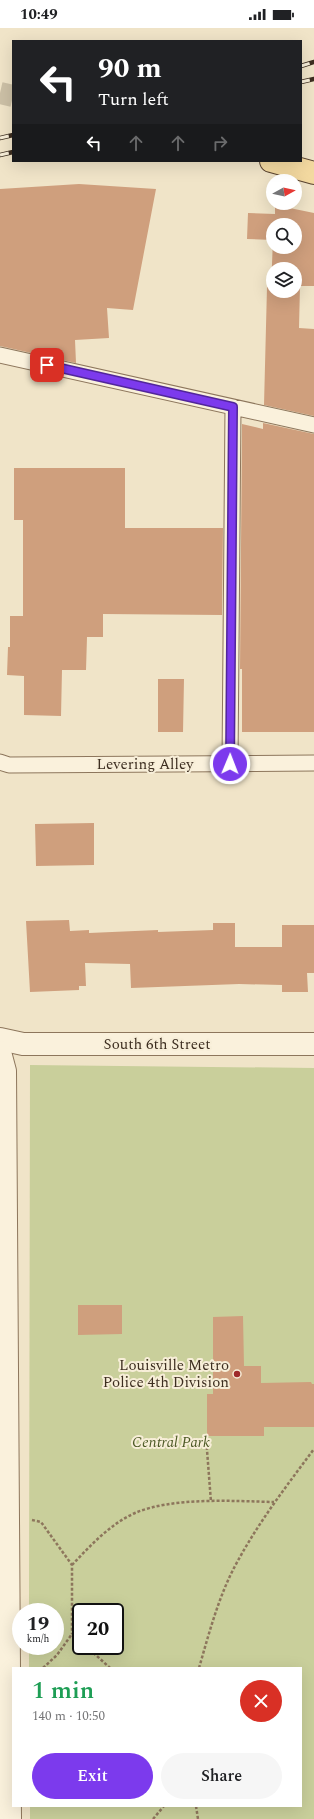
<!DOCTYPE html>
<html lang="en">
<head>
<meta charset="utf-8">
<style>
  :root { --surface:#fff; --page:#f6f6f6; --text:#202124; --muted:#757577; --accent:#7c3aed }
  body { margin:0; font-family:Spectral,serif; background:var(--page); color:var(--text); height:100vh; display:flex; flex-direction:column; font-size:15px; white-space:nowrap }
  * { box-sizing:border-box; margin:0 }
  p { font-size:13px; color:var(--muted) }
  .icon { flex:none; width:22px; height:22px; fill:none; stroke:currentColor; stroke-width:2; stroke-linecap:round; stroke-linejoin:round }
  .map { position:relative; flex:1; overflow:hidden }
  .drawer { position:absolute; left:12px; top:1639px; width:290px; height:140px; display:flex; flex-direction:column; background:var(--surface); border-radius:0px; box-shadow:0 4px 16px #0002 }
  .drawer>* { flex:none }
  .guide { position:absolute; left:12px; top:12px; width:290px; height:122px; border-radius:0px; box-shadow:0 4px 16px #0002; background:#202124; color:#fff; overflow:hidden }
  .needle { width:26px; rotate:82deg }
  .fabs { position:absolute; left:266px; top:146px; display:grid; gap:8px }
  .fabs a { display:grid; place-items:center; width:36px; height:36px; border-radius:50%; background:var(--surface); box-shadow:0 4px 16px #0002; font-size:20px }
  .speed { position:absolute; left:12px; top:1575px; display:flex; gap:8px; font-size:20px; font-weight:700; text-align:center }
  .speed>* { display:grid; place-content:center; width:52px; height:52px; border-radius:50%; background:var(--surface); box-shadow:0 4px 16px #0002; line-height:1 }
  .speed small { font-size:10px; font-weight:400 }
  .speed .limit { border:2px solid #111; border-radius:6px; background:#fff; color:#111 }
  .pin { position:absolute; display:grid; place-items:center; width:34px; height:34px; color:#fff; margin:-17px; border-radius:8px; box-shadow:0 2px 6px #0006 }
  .me { position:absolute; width:44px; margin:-22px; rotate:1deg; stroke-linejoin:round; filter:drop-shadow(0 0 3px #0008) }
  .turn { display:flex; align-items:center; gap:14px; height:84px; padding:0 20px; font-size:18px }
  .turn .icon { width:52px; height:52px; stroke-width:2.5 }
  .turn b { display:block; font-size:28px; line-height:34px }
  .lanes { display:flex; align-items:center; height:38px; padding:0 20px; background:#0003; justify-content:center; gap:20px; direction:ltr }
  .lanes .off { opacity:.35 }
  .round { display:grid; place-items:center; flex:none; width:42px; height:42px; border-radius:21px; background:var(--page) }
  .headline { display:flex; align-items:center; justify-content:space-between; height:68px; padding:0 20px }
  h1 { font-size:24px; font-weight:600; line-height:30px; color:#1e9e55 }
  .button { display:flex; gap:8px; margin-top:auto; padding:8px 20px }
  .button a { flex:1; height:46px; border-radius:24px; background:var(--accent); color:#fff; font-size:16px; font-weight:600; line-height:46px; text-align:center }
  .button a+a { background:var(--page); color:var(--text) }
  .status { display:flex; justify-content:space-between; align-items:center; height:28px; padding:0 20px; background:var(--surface); direction:ltr }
  .status svg { height:11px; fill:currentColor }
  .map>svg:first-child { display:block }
</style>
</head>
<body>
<div class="status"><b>10:49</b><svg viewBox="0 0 49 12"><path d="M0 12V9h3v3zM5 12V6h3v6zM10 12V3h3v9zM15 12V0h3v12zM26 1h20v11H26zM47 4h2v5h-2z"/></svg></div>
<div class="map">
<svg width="314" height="1791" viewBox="0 0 314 1791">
  <rect width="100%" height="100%" fill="#f0e4c8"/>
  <path fill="#c9cf9b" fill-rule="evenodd" d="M30 1037 314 1040V1791H30V1778H301V1640H29V1618H55V1584H29ZM81 1584H115V1618H81Z"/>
  <path fill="#cf9f7d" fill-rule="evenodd" d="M79 156 156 161 133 282 107 280 109 310 75 312 76 335 0 318V161Z
    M275 177 314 185V258H300L299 300 314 301V388L264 377 267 259H271L273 212 247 211 248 185 275 186ZM273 197H295V219H273ZM273 241H295V263H273Z
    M263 395 314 406V704H242V641H240L242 396 263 401Z
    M14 440H125V500H223L222 587 103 586V609H87L86 642H62L61 688 24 687V648L7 647 8 619H10V588H23V492H14Z
    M158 651H184L183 704H158Z
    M94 795V837L36 838 35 796Z
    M69 892 70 903 89 902V905L158 902V904L213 902V895H235V919H282V897H314V945H307L308 964H282V957L239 956 131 960 130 936 85 935 86 958H79V962L30 964 26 893Z
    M78 1277H122V1306L78 1307Z
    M243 1288 244 1338H261V1355L311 1354 312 1356H314V1399H264V1408H207V1366H213V1289Z"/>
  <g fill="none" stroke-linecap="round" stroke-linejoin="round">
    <path stroke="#ccc0a6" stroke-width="22" stroke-dasharray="22 11" stroke-linecap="butt" d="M0 65 13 68"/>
    <defs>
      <path id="service" d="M0 327 314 397
        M0 734 9 737 314 735
        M230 736 233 379"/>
      <path id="minor" d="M0 1011 23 1016H314"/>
      <path id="tertiary" d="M0 1024 5 1043 10 1791"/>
      <path id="primary" d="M271 133 314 145"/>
    </defs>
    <use href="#service" stroke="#8d765c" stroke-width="17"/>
    <use href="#minor" stroke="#8d765c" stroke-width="24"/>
    <use href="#tertiary" stroke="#8d765c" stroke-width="24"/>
    <use href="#primary" stroke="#5b4430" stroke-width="24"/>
    <path stroke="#8d765c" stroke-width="2.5" stroke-dasharray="3 2" stroke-linecap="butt" d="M206 1409 211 1474
      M32 1492 41 1494 72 1537V1606
      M72 1537C90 1518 110 1496 135 1485 172 1469 234 1473 274 1474
      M86 1618 110 1640
      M43 1640 57 1627 72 1606 81 1614
      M199 1640C210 1602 220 1563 240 1529 261 1491 288 1456 314 1421
      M196 1778 198 1791
      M153 1791 164 1778"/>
    <use href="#service" stroke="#faf1dc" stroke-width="15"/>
    <use href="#minor" stroke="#faf1dc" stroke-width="22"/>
    <use href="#tertiary" stroke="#faf1dc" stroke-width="22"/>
    <use href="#primary" stroke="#f3d9a0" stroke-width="22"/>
    <defs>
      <path id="rail" d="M301 38 314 34
        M301 54 314 51
        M0 110 13 107
        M0 127 13 124"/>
    </defs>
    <use href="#rail" stroke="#3d2e20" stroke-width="4.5"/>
    <use href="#rail" stroke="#f7eed8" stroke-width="3" stroke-dasharray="9" stroke-linecap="butt"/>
  </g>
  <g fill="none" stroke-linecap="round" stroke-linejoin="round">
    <defs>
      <path id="route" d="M47 337 233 379 230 736"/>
    </defs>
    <use href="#route" stroke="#51269a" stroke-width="10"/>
    <use href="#route" stroke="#7c3aed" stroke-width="7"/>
  </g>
  <circle fill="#9e2a2b" stroke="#f7eed8" stroke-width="1.5" cx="237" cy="1346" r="4"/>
  <g text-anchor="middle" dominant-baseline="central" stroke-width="4" stroke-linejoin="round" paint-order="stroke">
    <g font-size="15" fill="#3d2e20" stroke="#f7eed8">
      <text x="145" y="736">Levering Alley</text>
      <text x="157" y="1016">South 6th Street</text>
    </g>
    <g font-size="15" fill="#3d2e20" stroke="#f7eed8" text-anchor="end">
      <text x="229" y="1337">Louisville Metro<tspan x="229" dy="17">Police 4th Division</tspan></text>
    </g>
    <g font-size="15" font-style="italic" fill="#4d5a26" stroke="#f7eed8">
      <text x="171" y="1414">Central Park</text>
    </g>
  </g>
</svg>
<div class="fabs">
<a><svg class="needle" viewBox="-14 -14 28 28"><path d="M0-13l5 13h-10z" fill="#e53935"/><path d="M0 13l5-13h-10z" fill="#757577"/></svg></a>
<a><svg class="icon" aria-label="search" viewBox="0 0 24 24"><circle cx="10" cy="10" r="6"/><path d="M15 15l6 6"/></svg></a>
<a><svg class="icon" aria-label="layers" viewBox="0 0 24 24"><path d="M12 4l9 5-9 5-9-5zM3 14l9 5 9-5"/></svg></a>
</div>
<div class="speed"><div>19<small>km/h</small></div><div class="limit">20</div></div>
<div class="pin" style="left:47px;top:337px;background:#d93025"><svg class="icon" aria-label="arrive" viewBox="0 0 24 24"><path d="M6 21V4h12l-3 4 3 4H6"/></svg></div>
<svg class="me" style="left:230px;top:736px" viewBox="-20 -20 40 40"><circle r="17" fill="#7c3aed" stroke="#fff" stroke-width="3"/><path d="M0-11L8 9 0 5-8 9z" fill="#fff"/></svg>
<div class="guide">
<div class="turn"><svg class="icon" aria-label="left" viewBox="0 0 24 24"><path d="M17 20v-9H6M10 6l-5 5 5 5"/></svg><div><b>90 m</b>Turn left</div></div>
<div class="lanes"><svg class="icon" aria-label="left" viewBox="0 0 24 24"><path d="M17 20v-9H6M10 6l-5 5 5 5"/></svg><svg class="icon off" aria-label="ahead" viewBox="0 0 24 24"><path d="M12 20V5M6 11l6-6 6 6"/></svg><svg class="icon off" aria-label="ahead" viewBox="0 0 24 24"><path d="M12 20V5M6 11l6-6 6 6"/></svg><svg class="icon off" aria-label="right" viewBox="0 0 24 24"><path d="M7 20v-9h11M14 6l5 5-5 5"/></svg></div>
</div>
<section class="drawer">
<div class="headline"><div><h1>1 min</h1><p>140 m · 10:50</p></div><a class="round" style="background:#d93025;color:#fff"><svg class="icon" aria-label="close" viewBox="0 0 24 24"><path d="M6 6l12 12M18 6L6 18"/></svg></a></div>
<div class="button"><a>Exit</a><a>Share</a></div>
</section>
</div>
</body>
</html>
